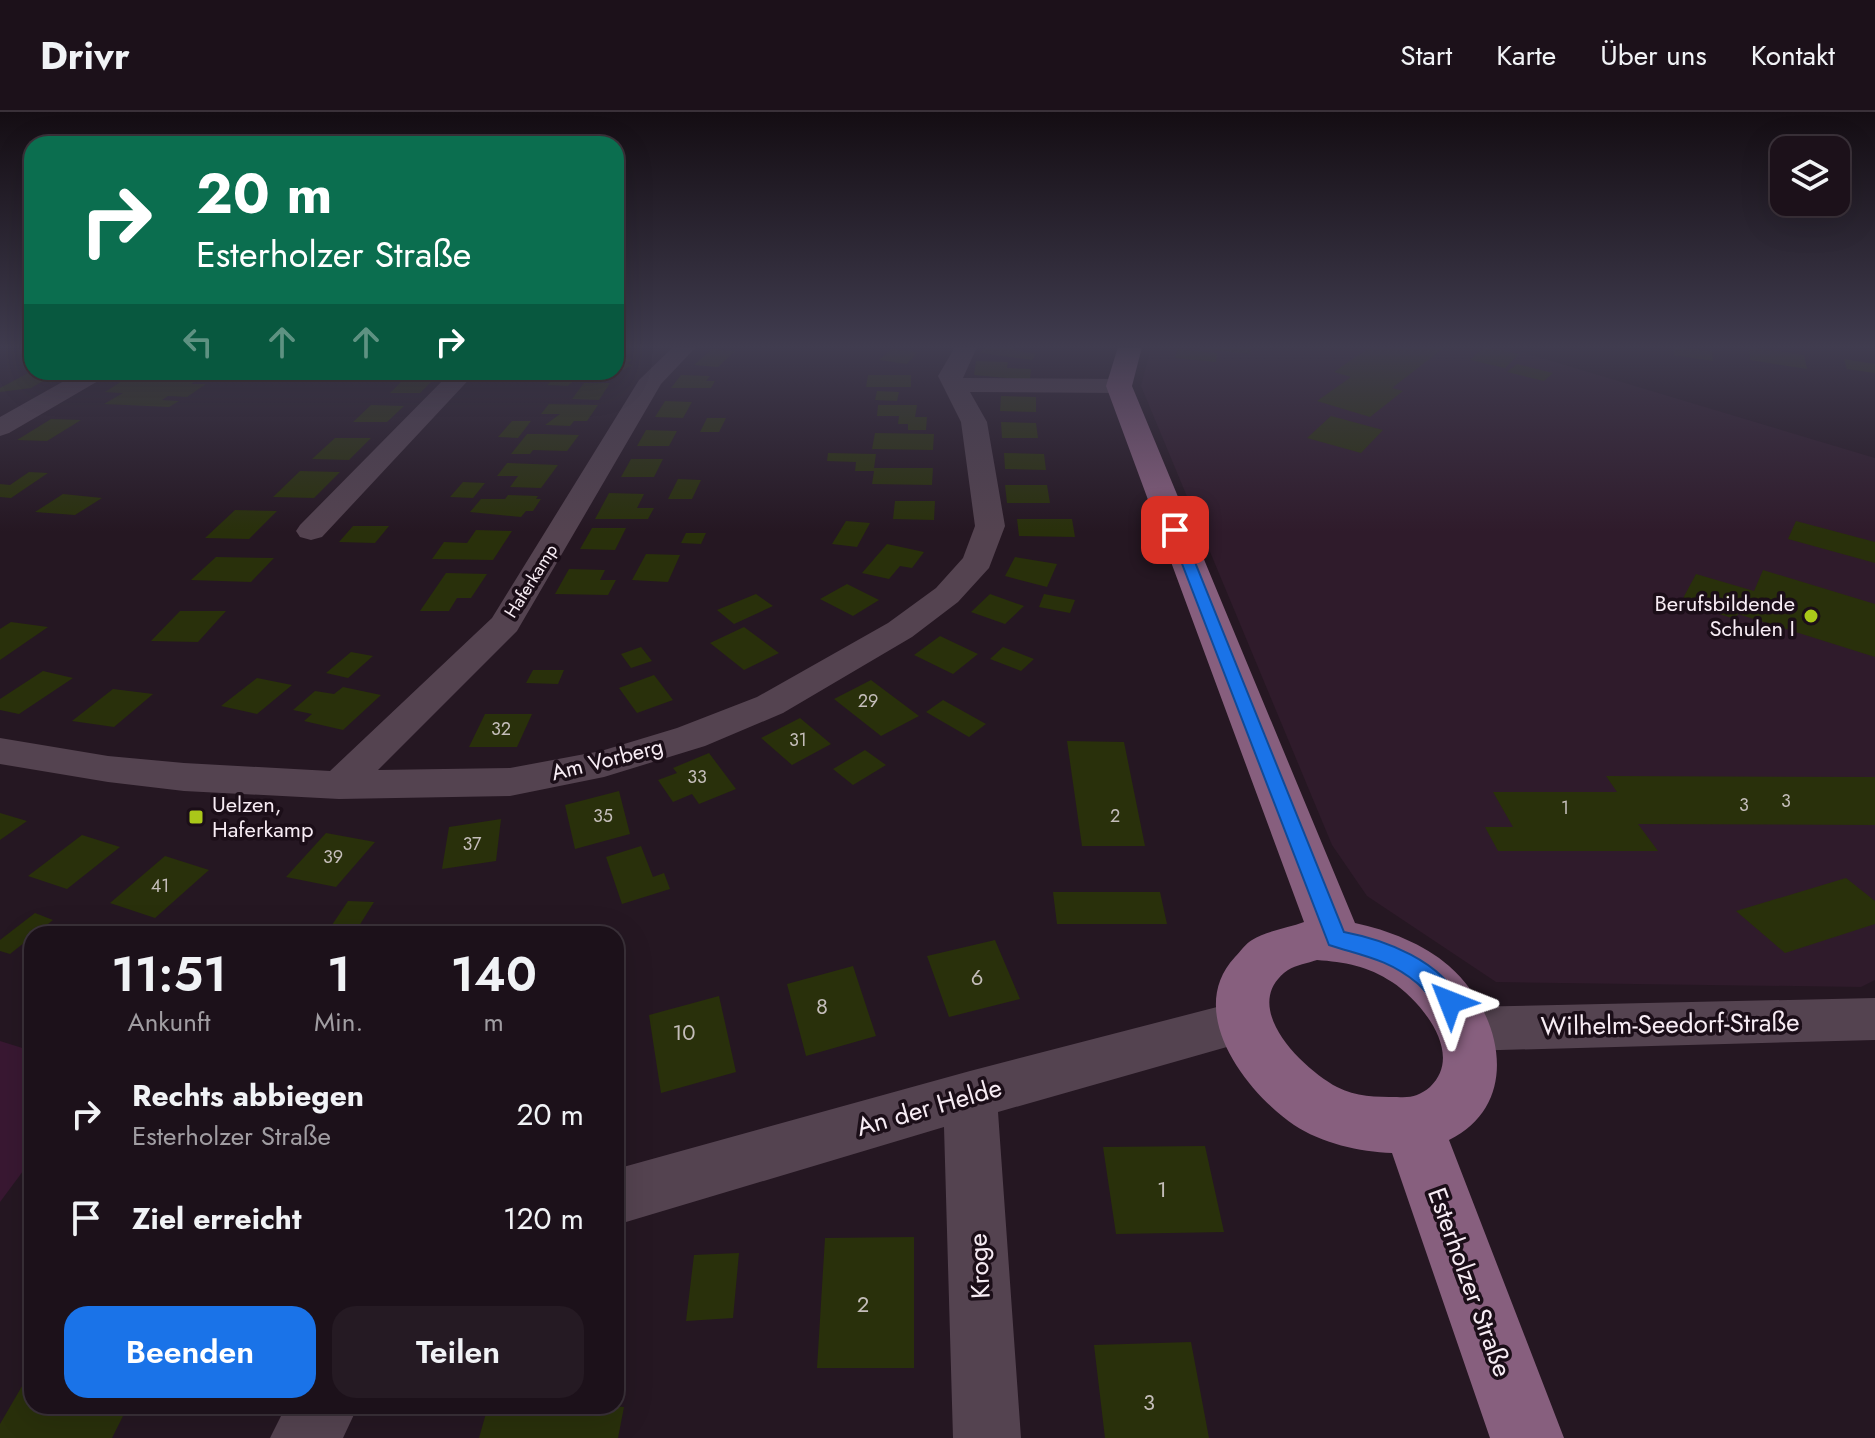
<!DOCTYPE html>
<html lang="de">
<head>
<meta charset="utf-8">
<style>
  :root { --surface:#1c111a; --page:#251a23; --text:#f1f3f6; --muted:#a09da2; --line:#3a3139; --accent:#1a73e8 }
  body { margin:0; font-family:Jost,sans-serif; background:var(--page); color:var(--text); height:100vh; display:flex; flex-direction:column; font-size:30px; white-space:nowrap }
  * { box-sizing:border-box; margin:0 }
  p { font-size:26px; color:var(--muted) }
  .icon { flex:none; width:44px; height:44px; fill:none; stroke:currentColor; stroke-width:2; stroke-linecap:round; stroke-linejoin:round }
  .map { position:relative; flex:1; overflow:hidden }
  .sheet { position:absolute; left:24px; top:814px; width:600px; height:488px; display:flex; flex-direction:column; background:var(--surface); border-radius:24px; box-shadow:0 8px 32px #0002,0 0 0 2px var(--line) }
  .sheet>* { flex:none }
  .top-card { position:absolute; left:24px; top:24px; width:600px; height:244px; border-radius:24px; box-shadow:0 8px 32px #0002,0 0 0 2px var(--line); background:#0b6e4f; color:#fff; overflow:hidden }
  .buttons { position:absolute; left:1770px; top:24px; display:grid; gap:16px }
  .buttons a { display:grid; place-items:center; width:80px; height:80px; border-radius:16px; background:var(--surface); box-shadow:0 8px 32px #0002,0 0 0 2px var(--line); font-size:40px }
  .pin { position:absolute; display:grid; place-items:center; width:68px; height:68px; color:#fff; margin:-34px; border-radius:16px; box-shadow:0 4px 12px #0006 }
  .me { position:absolute; width:88px; margin:-44px; rotate:315deg; stroke-linejoin:round; filter:drop-shadow(0 0 6px #0008) }
  .turn { display:flex; align-items:center; gap:28px; height:168px; padding:0 40px; font-size:36px }
  .turn .icon { width:104px; height:104px; stroke-width:2.5 }
  .turn b { display:block; font-size:56px; line-height:68px }
  .lanes { display:flex; align-items:center; height:76px; padding:0 40px; background:#0003; justify-content:center; gap:40px; direction:ltr }
  .lanes .off { opacity:.35 }
  .eta { display:flex; justify-content:space-evenly; align-items:center; height:136px; text-align:center }
  .eta b { font-size:48px; font-weight:600; line-height:56px }
  .action { display:flex; gap:16px; margin-top:auto; padding:16px 40px }
  .action a { flex:1; height:92px; border-radius:24px; background:var(--accent); color:#fff; font-size:32px; font-weight:600; line-height:92px; text-align:center }
  .action a+a { background:var(--page); color:var(--text) }
  ul { padding:0; list-style:none }
  li { display:flex; align-items:center; gap:24px; height:104px; padding:0 40px }
  li div { flex:1 }
  li b { display:block; font-size:30px }
  li em { font-style:normal }
  header { display:flex; align-items:center; gap:48px; box-sizing:border-box; height:112px; padding:0 40px; background:var(--surface); border-bottom:2px solid var(--line) }
  header strong { font-size:38px }
  nav { display:flex; gap:44px; margin-inline-start:auto; font-size:28px }
  .map>svg:first-child { display:block }
</style>
</head>
<body>
<header>
<strong>Drivr</strong>
<nav><a>Start</a><a>Karte</a><a>Über uns</a><a>Kontakt</a></nav>
</header>
<div class="map">
<svg width="1875" height="1326" viewBox="0 0 1875 1326">
  <rect width="100%" height="100%" fill="#251722"/>
  <path fill="#2f1b2b" d="M1151 235H1505L1875 346V868L1861 875 1496 870 1367 784 1332 733 1141 274Z"/>
  <path fill="#391832" d="M0 929 32 939V1047L0 1090Z"/>
  <path fill="#29300b" d="M985 235H1016L1013 238 1036 242 1032 248 980 241Z
    M1199 235H1251V242L1199 237Z
    M1370 235H1445L1392 276 1403 279 1370 305 1317 289 1351 265 1334 260Z
    M1485 235H1487L1519 242 1505 256 1470 248Z
    M1674 235 1712 239 1713 249 1674 243Z
    M1749 235 1804 243 1807 257 1750 248Z
    M712 237 735 239 718 255 694 253Z
    M892 237 918 240 907 252 879 248Z
    M1178 237 1217 241 1216 250 1175 246Z
    M616 246 633 247 627 252 633 253 616 261Z
    M1844 247 1875 252V261L1847 257Z
    M976 249 1008 250 1007 256 1031 257 1030 268 974 263Z
    M1517 252 1553 261 1544 269 1507 260Z
    M30 260 57 261 31 276 0 280V276Z
    M136 260 205 263 191 272H206L187 285 168 284 162 288 179 289 169 295 104 292 123 281 105 280Z
    M681 263 710 264 706 269H715L711 276H671Z
    M868 263H911V275H866Z
    M406 265 435 266 420 281H390Z
    M555 265 576 266 568 274 547 273Z
    M584 271H610L599 288 572 287Z
    M877 279 899 280 897 289 875 288Z
    M1001 284 1036 285V300L1000 299Z
    M665 289 692 290 683 306 655 305Z
    M549 292 598 293 587 309H574L570 314 545 313 560 302H541Z
    M371 293 404 294 387 310H353Z
    M878 293H917L915 305H927L926 318H908V312H898L899 304H877Z
    M1331 304 1383 318 1361 341 1307 326Z
    M707 306H726L719 320H700Z
    M51 307 81 308 47 329 17 328Z
    M512 309H531L518 326 498 325Z
    M1001 310 1036 311 1038 326H1002Z
    M646 318 677 319 669 334H637Z
    M875 321 934 322 933 338 872 337Z
    M527 322H545L579 323 567 339 533 338 530 342H511Z
    M335 326H371L349 348 312 347Z
    M828 341 876 342 874 356H933L932 373 872 372 874 359H855L856 350 827 349Z
    M1004 341 1044 342 1046 358 1005 357Z
    M631 347H663L654 365H621Z
    M507 351 558 353 541 376 510 375 518 364H497Z
    M300 359 340 360 314 386 273 385Z
    M29 360 48 361 11 386 0 385V372L10 373Z
    M678 367 701 368 692 387H668Z
    M463 370 485 371 473 386 450 385Z
    M1005 373H1047L1050 391H1007Z
    M609 381 644 382 637 396H654L648 407H595Z
    M63 382 102 386 75 403 35 400Z
    M508 383 538 384 536 387H541L533 399H526L521 405 470 400 481 387H505Z
    M895 389H935L934 408 893 407Z
    M235 398 277 399 249 427 205 426Z
    M1017 407H1072L1075 425 1019 424Z
    M846 409 870 411 857 435 832 432Z
    M1796 409 1875 430V451L1788 427Z
    M353 414H389L375 431 339 430Z
    M592 416H626L615 438 580 437Z
    M476 418 512 419 493 448 432 447 444 430 467 431Z
    M686 421H706L701 432 681 431Z
    M887 432 924 440 912 456 900 454 889 467 862 461Z
    M646 442 680 443 668 470 632 468Z
    M216 445 274 446 251 470 191 468Z
    M1015 445 1057 452 1047 475 1005 464Z
    M569 457 605 458 600 468H616L608 483 555 482Z
    M1763 458 1875 492V545L1738 502 1735 507 1681 490 1696 462 1754 479Z
    M446 461 487 462 471 486H457L449 499H420Z
    M847 472 879 488 853 504 820 487Z
    M756 482 773 494 734 512 717 498Z
    M990 482 1024 494 1005 512 971 500Z
    M1044 482 1075 488 1070 501 1039 495Z
    M180 499H226L198 530 151 529Z
    M11 510 48 515 0 548V517Z
    M744 515 779 541 744 558 710 531Z
    M940 524 978 542 953 562 914 543Z
    M641 535 652 549 631 556 621 542Z
    M1003 535 1034 547 1021 559 990 547Z
    M351 540 373 544 348 566 326 561Z
    M533 558H564L558 572 526 571Z
    M43 559 73 566 19 602 0 598V587Z
    M654 563 673 588 637 601 619 576Z
    M257 566 292 573 257 602 221 594Z
    M871 568 919 604 881 624 834 587Z
    M343 575 381 583 343 618 304 609 312 602 293 598 315 579 334 582Z
    M113 577 153 582 114 615 72 609Z
    M943 588 986 612 969 625 926 600Z
    M485 602H532L517 635H469Z
    M800 606 831 632 792 653 761 626Z
    M1067 629 1124 630 1145 734H1082Z
    M865 638 886 653 853 673 833 657Z
    M709 641 736 677 699 692 692 682 673 690 658 668 677 661 673 656Z
    M1606 664 1875 665V713L1638 712 1658 739H1498L1485 715H1513L1493 680H1617Z
    M619 679 630 722 575 737 565 693Z
    M0 701 27 709 0 728Z
    M501 707 496 749 442 757 449 715Z
    M326 721 375 730 336 775 286 765Z
    M82 723 120 735 67 777 28 764Z
    M641 734 653 765 664 761 670 777 622 792 606 745Z
    M165 744 209 758 155 806 110 791Z
    M1846 766 1875 789V812L1785 841 1736 799Z
    M1053 780H1160L1167 812H1057Z
    M348 789 374 790 354 822H326Z
    M35 801 53 808 10 842 0 839V828Z
    M995 828 1020 887 949 905 927 844Z
    M853 854 876 924 806 944 787 872Z
    M719 884 736 960 661 981 649 903Z
    M1205 1034 1224 1120 1116 1122 1103 1035Z
    M914 1125V1256H817L825 1126Z
    M739 1141 733 1206 686 1209 694 1143Z
    M616 1221H625L617 1256H616Z
    M1191 1230 1209 1326H1105L1094 1233Z
    M32 1257V1294H128L112 1326H0V1312Z
    M488 1294H609L624 1295 618 1326H479Z"/>
  <g fill="none" stroke-linecap="round" stroke-linejoin="round">
    <path fill="#544350" fill-rule="evenodd" d="M673 235H696L661 272 517 519 378 658 510 656 601 639 677 616 757 585 888 511 936 476 963 446 975 414 961 310 938 264 955 235H977L963 266 1119 267 1127 269 1131 274 1127 279 1119 281 970 280 987 310 1005 414 989 456 958 490 912 525 783 601 705 634 604 665 510 684 339 687 184 679 108 670 0 652V626L108 644 184 651 330 659 492 506 639 268Z
      M80 260H109L105 265 9 321 0 324V305Z
      M451 260H476L322 425 311 428 300 425 296 419 300 413Z
      M1875 886V928L1465 939 1447 932 1440 917 1447 902 1465 895Z
      M1244 888 1262 895 1269 910 1262 925 998 1000 1021 1326H953L944 1015 616 1113V1057L970 959Z
      M286 1294H358L343 1326H270Z"/>
    <path fill="#875f7e" fill-rule="evenodd" d="M1118 235H1142L1132 274 1355 811C1388 818 1424 832 1449 854 1502 900 1523 992 1449 1028L1564 1326H1490L1392 1041C1360 1040 1321 1031 1294 1013 1246 980 1184 900 1235 845 1240 840 1246 831 1252 828 1266 819 1288 816 1304 810L1106 274ZM1317 848C1344 850 1368 854 1392 870 1421 889 1465 942 1430 975 1419 984 1411 986 1397 985 1376 985 1356 985 1337 975 1303 957 1237 894 1288 858 1296 853 1308 851 1317 848Z"/>
  </g>
  <linearGradient id="sky" x2="0" y2="1"><stop stop-color="#140d13"/><stop offset="0.56" stop-color="#403c4f"/><stop offset="1" stop-color="#403c4f" stop-opacity="0"/></linearGradient>
  <rect width="1875" height="420" fill="url(#sky)"/>
  <path fill="#1a73e8" stroke="#114b97" stroke-width="2" d="M1175 414 1182 418 1344 820C1386 828 1441 849 1461 890L1458 897C1439 903 1430 882 1417 871 1388 847 1363 844 1329 833L1169 418Z"/>
  <g fill="#aac719" stroke="#1b0e18" stroke-width="3">
    <circle cx="1811" cy="504" r="8"/>
    <rect x="188" y="697" width="16" height="16" rx="4"/>
  </g>
  <g text-anchor="middle" dominant-baseline="central" stroke-width="7" stroke-linejoin="round" paint-order="stroke">
    <g font-size="18" fill="#f7ecf4" stroke="#1b0e18">
      <text transform="translate(531 469) rotate(-58)">Haferkamp</text>
    </g>
    <g font-size="18" fill="#c4bdba">
      <text x="868" y="589">29</text>
      <text x="501" y="617">32</text>
      <text x="798" y="628">31</text>
      <text x="697" y="665">33</text>
      <text x="1786" y="689">3</text>
      <text x="1744" y="693">3</text>
      <text x="1565" y="696">1</text>
      <text x="603" y="704">35</text>
      <text x="1115" y="704">2</text>
      <text x="472" y="732">37</text>
      <text x="333" y="745">39</text>
      <text x="160" y="774">41</text>
    </g>
    <g font-size="22" fill="#f7ecf4" stroke="#1b0e18" text-anchor="end">
      <text x="1795" y="491">Berufsbildende<tspan x="1795" dy="25">Schulen I</tspan></text>
      <text x="212" y="692" text-anchor="start">Uelzen,<tspan x="212" dy="25">Haferkamp</tspan></text>
    </g>
    <g font-size="22" fill="#f7ecf4" stroke="#1b0e18">
      <text transform="translate(607 647) rotate(-14)">Am Vorberg</text>
    </g>
    <g font-size="22" fill="#c4bdba">
      <text x="977" y="865">6</text>
      <text x="822" y="894">8</text>
      <text x="684" y="920">10</text>
      <text x="1162" y="1077">1</text>
      <text x="863" y="1192">2</text>
      <text x="1149" y="1290">3</text>
    </g>
    <g font-size="26" fill="#f7ecf4" stroke="#1b0e18">
      <text transform="translate(1670 912) rotate(-1)">Wilhelm-Seedorf-Straße</text>
      <text transform="translate(929 995) rotate(-16)">An der Helde</text>
      <text transform="translate(979 1154) rotate(-93)">Kroge</text>
      <text transform="translate(1470 1170) rotate(70)">Esterholzer Straße</text>
    </g>
  </g>
</svg>
<div class="buttons">
<a><svg class="icon" aria-label="layers" viewBox="0 0 24 24"><path d="M12 4l9 5-9 5-9-5zM3 14l9 5 9-5"/></svg></a>
</div>
<div class="pin" style="left:1175px;top:418px;background:#d93025"><svg class="icon" aria-label="arrive" viewBox="0 0 24 24"><path d="M6 21V4h12l-3 4 3 4H6"/></svg></div>
<svg class="me" style="left:1450px;top:890px" viewBox="-20 -20 40 40"><path d="M0-17L14 15 0 8-14 15z" fill="#1a73e8" stroke="#fff" stroke-width="4"/></svg>
<div class="top-card">
<div class="turn"><svg class="icon" aria-label="right" viewBox="0 0 24 24"><path d="M7 20v-9h11M14 6l5 5-5 5"/></svg><div><b>20 m</b>Esterholzer Straße</div></div>
<div class="lanes"><svg class="icon off" aria-label="left" viewBox="0 0 24 24"><path d="M17 20v-9H6M10 6l-5 5 5 5"/></svg><svg class="icon off" aria-label="ahead" viewBox="0 0 24 24"><path d="M12 20V5M6 11l6-6 6 6"/></svg><svg class="icon off" aria-label="ahead" viewBox="0 0 24 24"><path d="M12 20V5M6 11l6-6 6 6"/></svg><svg class="icon" aria-label="right" viewBox="0 0 24 24"><path d="M7 20v-9h11M14 6l5 5-5 5"/></svg></div>
</div>
<section class="sheet">
<div class="eta">
<div><b>11:51</b><p>Ankunft</p></div>
<div><b>1</b><p>Min.</p></div>
<div><b>140</b><p>m</p></div>
</div>
<ul>
<li><svg class="icon" aria-label="right" viewBox="0 0 24 24"><path d="M7 20v-9h11M14 6l5 5-5 5"/></svg><div><b>Rechts abbiegen</b><p>Esterholzer Straße</p></div><em>20 m</em></li>
<li><svg class="icon" aria-label="arrive" viewBox="0 0 24 24"><path d="M6 21V4h12l-3 4 3 4H6"/></svg><div><b>Ziel erreicht</b></div><em>120 m</em></li>
</ul>
<div class="action"><a>Beenden</a><a>Teilen</a></div>
</section>
</div>
</body>
</html>
